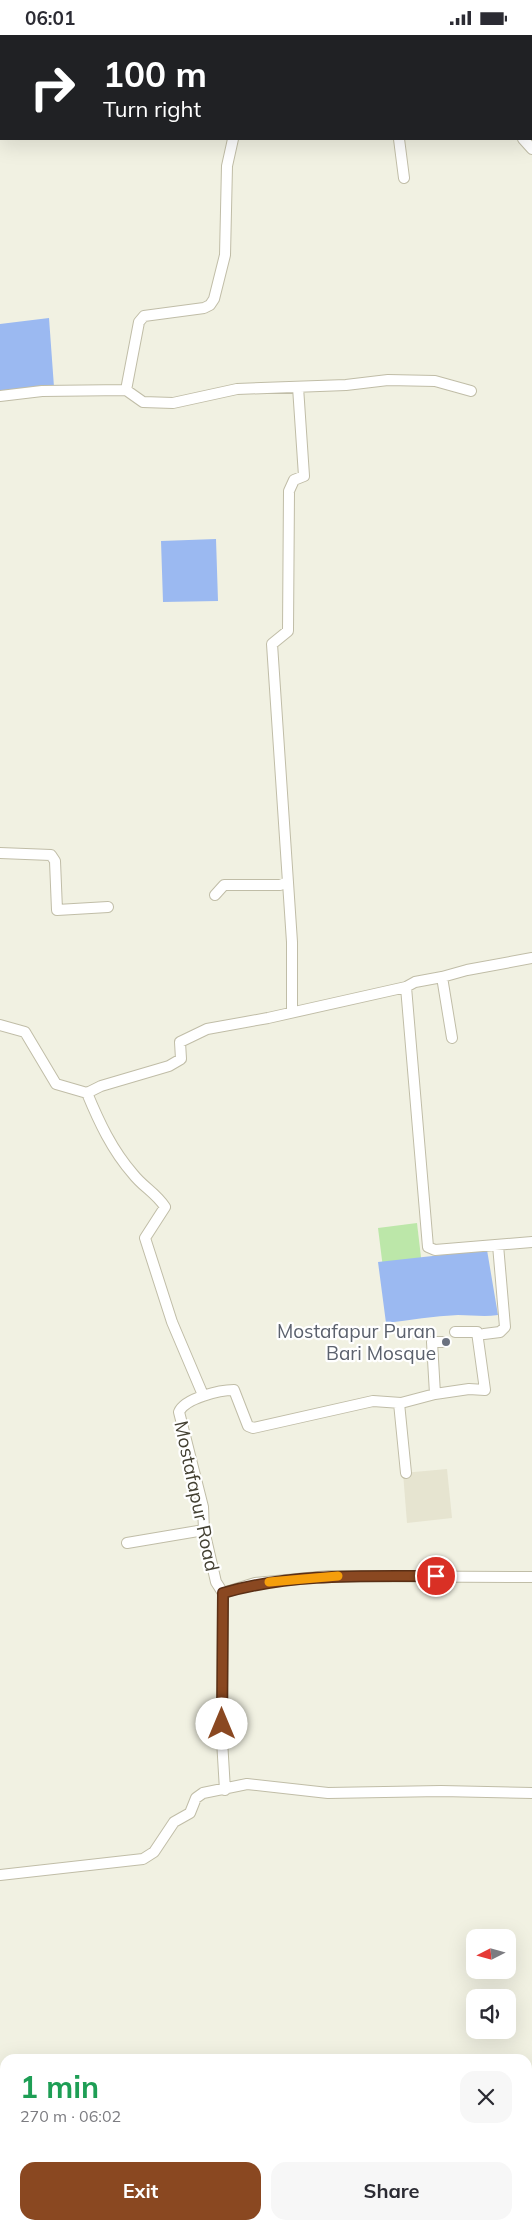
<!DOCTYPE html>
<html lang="en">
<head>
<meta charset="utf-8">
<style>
  :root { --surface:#fff; --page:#f7f7f7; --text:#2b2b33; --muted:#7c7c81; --accent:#8a4821 }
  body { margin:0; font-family:Mulish,sans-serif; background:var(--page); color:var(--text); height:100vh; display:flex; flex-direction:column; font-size:19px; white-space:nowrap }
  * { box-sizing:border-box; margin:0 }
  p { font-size:16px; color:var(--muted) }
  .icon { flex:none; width:28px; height:28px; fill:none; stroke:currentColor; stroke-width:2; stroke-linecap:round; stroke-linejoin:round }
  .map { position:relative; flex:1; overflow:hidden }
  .details { position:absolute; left:0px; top:2019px; width:532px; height:176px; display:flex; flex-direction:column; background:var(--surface); border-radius:15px 15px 0 0; box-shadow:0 5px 20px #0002 }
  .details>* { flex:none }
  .top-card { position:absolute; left:0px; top:0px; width:532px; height:105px; box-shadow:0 5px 20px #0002; background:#202124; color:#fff; overflow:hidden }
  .needle { width:32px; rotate:264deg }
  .buttons { position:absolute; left:466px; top:1894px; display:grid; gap:10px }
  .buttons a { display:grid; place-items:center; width:50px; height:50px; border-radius:10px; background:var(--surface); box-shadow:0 5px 20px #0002; font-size:25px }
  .pin { position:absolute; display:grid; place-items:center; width:42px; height:42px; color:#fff; margin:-21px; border:2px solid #fff; border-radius:50%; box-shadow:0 1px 5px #0007 }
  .me { position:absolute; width:55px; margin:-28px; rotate:0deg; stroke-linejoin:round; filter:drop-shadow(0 0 4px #0008) }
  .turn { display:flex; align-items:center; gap:18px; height:105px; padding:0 20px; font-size:22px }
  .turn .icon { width:65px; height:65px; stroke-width:2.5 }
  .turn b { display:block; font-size:35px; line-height:42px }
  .round { display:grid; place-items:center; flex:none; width:52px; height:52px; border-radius:15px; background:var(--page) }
  .headline { display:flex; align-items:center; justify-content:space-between; height:85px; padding:0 20px }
  h1 { font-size:30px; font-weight:700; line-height:38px; color:#1e9e55 }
  .action { display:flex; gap:10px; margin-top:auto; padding:10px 20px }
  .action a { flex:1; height:58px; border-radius:15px; background:var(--accent); color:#fff; font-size:20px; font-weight:700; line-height:58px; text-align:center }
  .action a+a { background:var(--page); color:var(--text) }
  .status { display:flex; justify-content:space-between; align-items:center; height:35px; padding:0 25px; background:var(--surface); direction:ltr }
  .status svg { height:14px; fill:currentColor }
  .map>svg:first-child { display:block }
</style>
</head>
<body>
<div class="status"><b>06:01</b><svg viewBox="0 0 49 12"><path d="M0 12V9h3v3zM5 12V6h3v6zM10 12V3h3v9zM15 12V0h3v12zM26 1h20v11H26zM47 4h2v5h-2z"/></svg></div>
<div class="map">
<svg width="532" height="2194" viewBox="0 0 532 2194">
  <rect width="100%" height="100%" fill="#f1f1e2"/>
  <path fill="#e6e4d0" d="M447 1434 452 1483 407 1488 403 1438Z"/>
  <path fill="#bce7a9" d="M417 1188 422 1231 383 1233 378 1193Z"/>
  <path fill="#9bb9f1" d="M49 283 54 352 0 357V289Z
    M216 504 218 566 163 567 161 506Z
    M487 1215 498 1280C484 1282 472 1280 458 1280 434 1281 410 1285 386 1288L378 1227Z"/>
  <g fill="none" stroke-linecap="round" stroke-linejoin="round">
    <defs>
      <path id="minor" d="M84 0V1
        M253 0V1
        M416 0V1
        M399 104 404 143
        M523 104 532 114
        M126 355 139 287 144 281 204 273 210 270 214 264 225 220 227 131 233 104
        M0 361 42 356 126 355 143 367 173 368 237 354 346 350 388 345 435 346 471 356
        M0 818 51 820 55 826 57 875 108 872
        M215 860 224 850H280L288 847
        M442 942 452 1003
        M406 952 428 1212 435 1215 532 1207
        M292 976V907L272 609 288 596 289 456 294 445 304 441 298 352
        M0 990 25 997 56 1049 87 1058
        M87 1058 101 1051 169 1031 181 1024 180 1007 207 994 268 983 406 952 415 947 442 942 467 935 532 923
        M87 1058C99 1087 112 1115 133 1139 143 1152 156 1158 165 1172L145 1203 172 1287 203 1360
        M484 1299 500 1297 505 1292 498 1210
        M435 1359 469 1354 485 1355 477 1297H455
        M399 1368 406 1438
        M127 1508 204 1495
        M223 1558 216 1547 204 1495 203 1472 179 1377C185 1363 220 1355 234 1355L248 1391 253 1393 373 1366 401 1368 435 1359 432 1307H444
        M223 1558 255 1548 329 1541 532 1542
        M223 1558 222 1705 225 1755
        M0 1840 143 1824 154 1817 174 1787 190 1778 196 1763 203 1758 247 1749 328 1758 441 1756 532 1758"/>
      <path id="highway" d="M531 30H532
        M0 83H1"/>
    </defs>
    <use href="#minor" stroke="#c0bda7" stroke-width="12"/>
    <use href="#highway" stroke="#e0ca2d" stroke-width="18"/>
    <use href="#minor" stroke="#fff" stroke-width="10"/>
    <use href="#highway" stroke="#fff15f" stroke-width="15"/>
  </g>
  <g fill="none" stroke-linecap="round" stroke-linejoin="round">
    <defs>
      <path id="route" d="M222 1689 223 1558C292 1538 365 1541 436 1541"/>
    </defs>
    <use href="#route" stroke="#5a2f15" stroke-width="12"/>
    <use href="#route" stroke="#8a4821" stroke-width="9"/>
    <path stroke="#f59e0b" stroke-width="9" d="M269 1547 338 1541"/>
  </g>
  <circle fill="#6b7280" stroke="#fff" stroke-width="2" cx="446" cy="1307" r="5"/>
  <g text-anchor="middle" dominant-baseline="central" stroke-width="4.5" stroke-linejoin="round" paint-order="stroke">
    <g font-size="19" fill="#5b616d" stroke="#fff" text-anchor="end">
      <text x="436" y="1296">Mostafapur Puran<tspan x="436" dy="22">Bari Mosque</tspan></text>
    </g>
    <g font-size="19" fill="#434032" stroke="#fff">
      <text transform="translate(197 1461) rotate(78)">Mostafapur Road</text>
    </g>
  </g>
</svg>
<div class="buttons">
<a><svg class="needle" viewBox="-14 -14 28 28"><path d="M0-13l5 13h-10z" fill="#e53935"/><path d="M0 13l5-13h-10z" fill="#7c7c81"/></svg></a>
<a><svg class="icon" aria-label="sound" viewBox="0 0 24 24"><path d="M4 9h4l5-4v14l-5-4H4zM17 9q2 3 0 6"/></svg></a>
</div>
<div class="pin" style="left:436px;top:1541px;background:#d93025"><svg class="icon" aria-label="arrive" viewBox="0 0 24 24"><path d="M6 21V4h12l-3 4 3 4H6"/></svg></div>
<svg class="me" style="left:222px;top:1689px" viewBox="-20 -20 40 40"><circle r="19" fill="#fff"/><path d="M0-13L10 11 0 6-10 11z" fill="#8a4821"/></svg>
<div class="top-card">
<div class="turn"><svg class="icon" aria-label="right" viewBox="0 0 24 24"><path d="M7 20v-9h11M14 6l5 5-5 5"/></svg><div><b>100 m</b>Turn right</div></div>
</div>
<section class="details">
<div class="headline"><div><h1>1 min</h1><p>270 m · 06:02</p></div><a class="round"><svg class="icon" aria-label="close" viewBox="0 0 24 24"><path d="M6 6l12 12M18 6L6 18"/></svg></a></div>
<div class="action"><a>Exit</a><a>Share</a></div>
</section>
</div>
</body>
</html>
